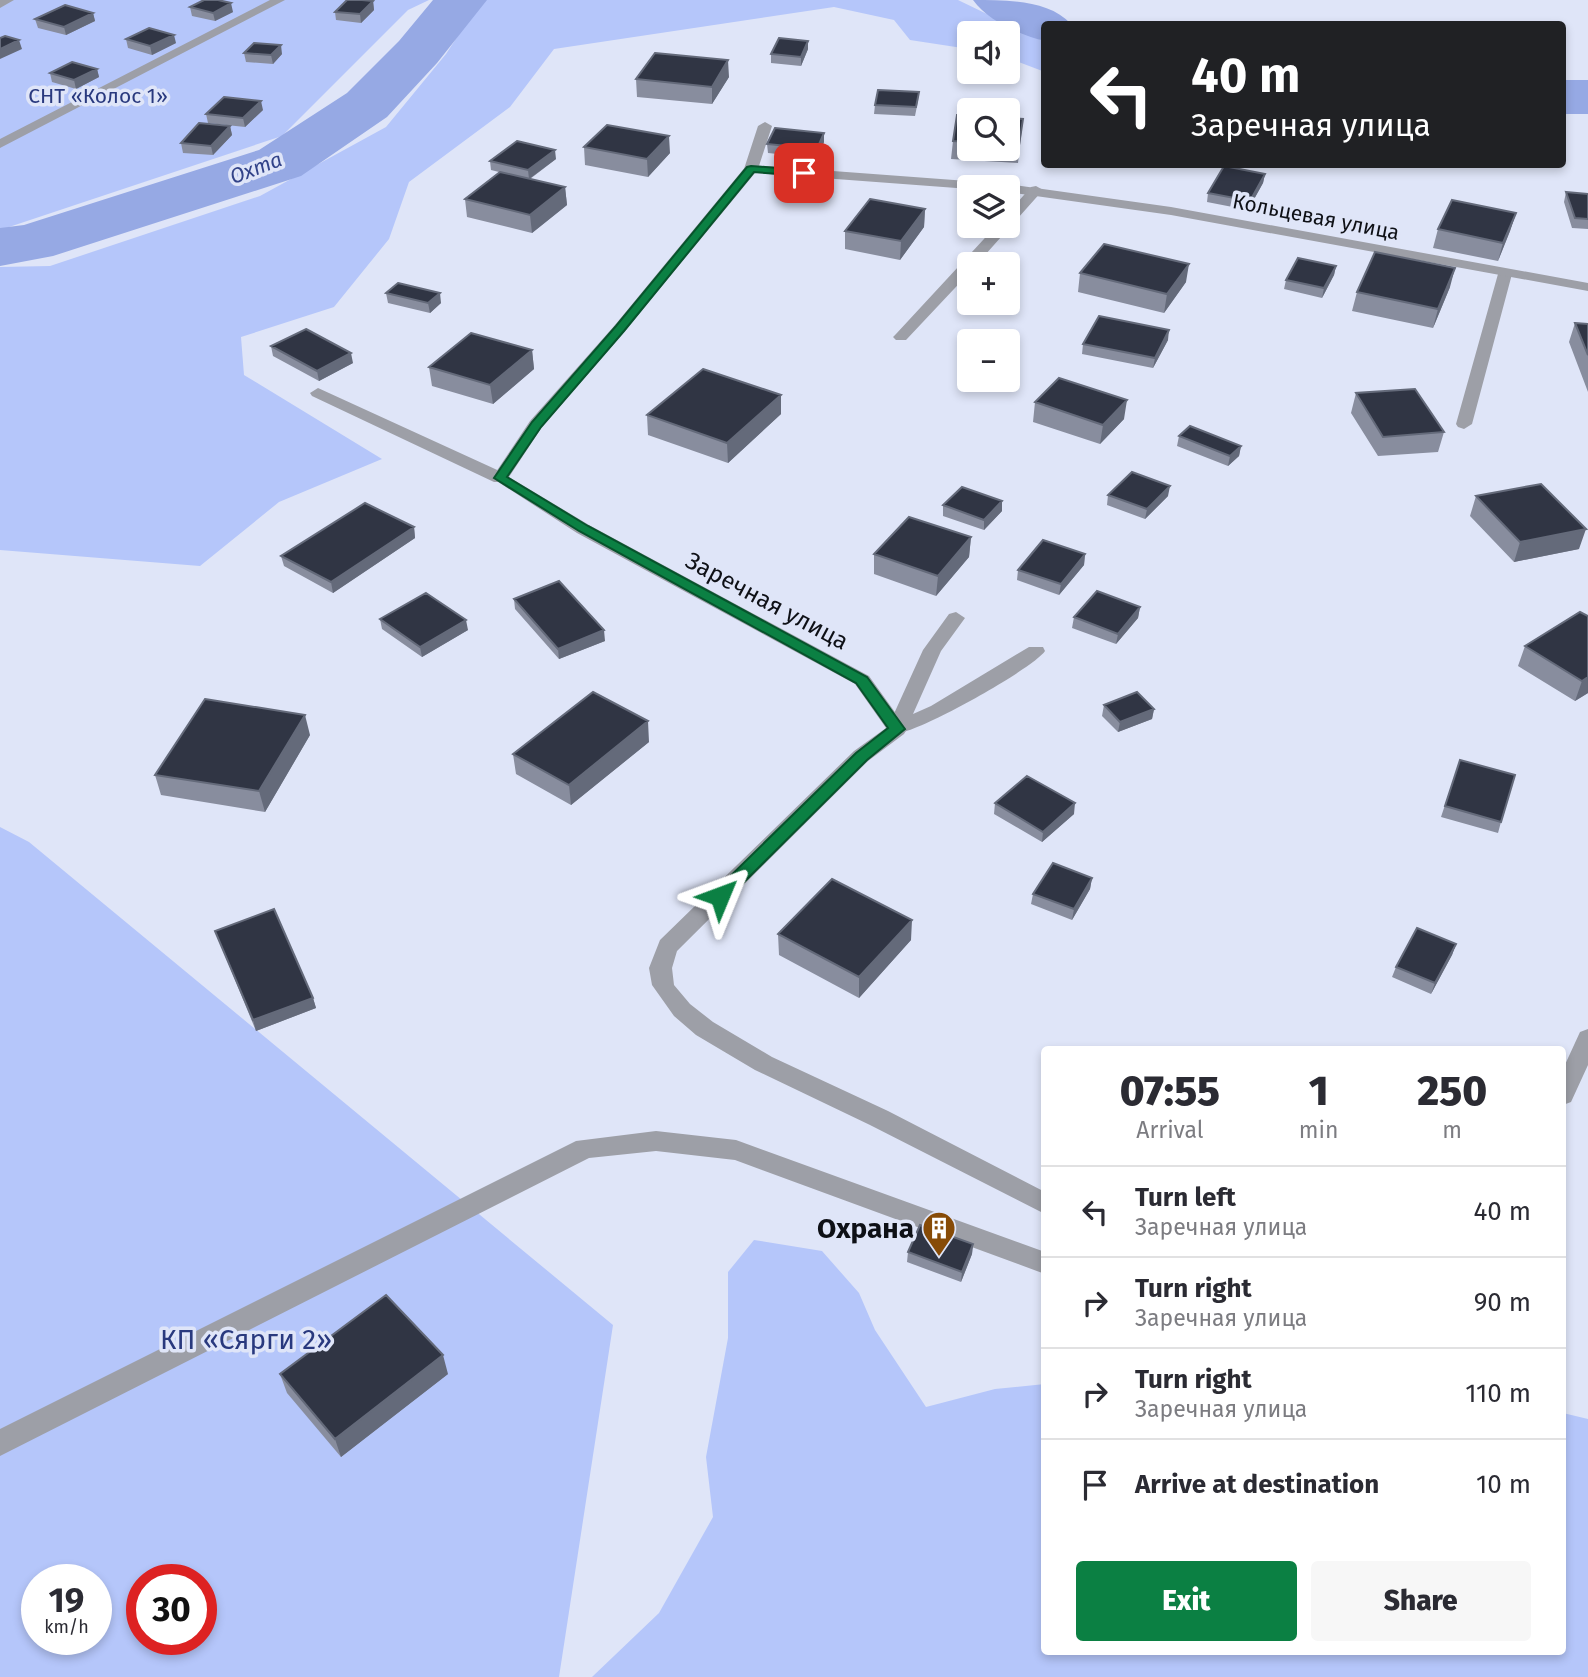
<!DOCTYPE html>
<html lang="en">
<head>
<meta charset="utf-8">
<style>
  :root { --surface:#fff; --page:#f7f7f7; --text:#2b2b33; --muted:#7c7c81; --line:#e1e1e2; --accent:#0b8043 }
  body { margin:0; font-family:"Fira Sans",sans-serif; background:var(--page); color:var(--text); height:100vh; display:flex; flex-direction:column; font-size:26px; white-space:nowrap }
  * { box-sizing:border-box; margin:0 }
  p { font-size:23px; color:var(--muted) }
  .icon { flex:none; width:38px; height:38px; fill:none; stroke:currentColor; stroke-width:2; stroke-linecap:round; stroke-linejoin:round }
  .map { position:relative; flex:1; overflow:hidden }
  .sheet { position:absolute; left:1041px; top:1046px; width:525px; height:609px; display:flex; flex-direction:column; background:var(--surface); border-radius:7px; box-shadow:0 4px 10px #0003 }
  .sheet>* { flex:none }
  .banner { position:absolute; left:1041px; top:21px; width:525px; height:147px; border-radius:7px; box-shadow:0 4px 10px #0003; background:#202124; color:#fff; overflow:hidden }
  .controls { position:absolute; left:957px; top:21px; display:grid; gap:14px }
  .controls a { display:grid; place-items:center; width:63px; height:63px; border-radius:7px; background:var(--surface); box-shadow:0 4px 10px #0003; font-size:35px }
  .speed { position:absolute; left:21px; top:1564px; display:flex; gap:14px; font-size:35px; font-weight:700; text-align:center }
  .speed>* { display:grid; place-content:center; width:91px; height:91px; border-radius:50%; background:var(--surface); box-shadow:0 4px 10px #0003; line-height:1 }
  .speed small { font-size:18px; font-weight:400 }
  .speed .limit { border:10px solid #d22; background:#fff; color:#111 }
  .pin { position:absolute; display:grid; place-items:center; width:60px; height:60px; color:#fff; margin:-30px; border-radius:14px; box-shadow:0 4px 10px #0006 }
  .me { position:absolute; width:77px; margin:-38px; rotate:46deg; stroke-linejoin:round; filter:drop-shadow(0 0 5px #0008) }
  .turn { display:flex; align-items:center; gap:24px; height:147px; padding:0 35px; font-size:32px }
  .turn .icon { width:91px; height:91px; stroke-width:2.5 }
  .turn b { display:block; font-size:49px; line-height:60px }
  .eta { display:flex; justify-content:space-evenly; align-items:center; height:119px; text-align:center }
  .eta b { font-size:42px; font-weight:800; line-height:49px }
  .cta { display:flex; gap:14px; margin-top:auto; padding:14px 35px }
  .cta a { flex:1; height:80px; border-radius:7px; background:var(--accent); color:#fff; font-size:28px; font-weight:800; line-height:80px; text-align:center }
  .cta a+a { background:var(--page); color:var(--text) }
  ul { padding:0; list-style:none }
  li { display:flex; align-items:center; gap:21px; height:91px; padding:0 35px; border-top:2px solid var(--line) }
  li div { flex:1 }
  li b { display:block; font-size:26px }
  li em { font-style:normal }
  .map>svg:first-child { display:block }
</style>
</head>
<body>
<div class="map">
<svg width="1588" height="1677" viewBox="0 0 1588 1677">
  <rect width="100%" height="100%" fill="#dfe5f8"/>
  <path fill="#b5c6fa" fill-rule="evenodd" d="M0 0H429L408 10 282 136 0 230Z
    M484 0H958L1045 42V72L1008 58V33H970L969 49 910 40 894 20 834 7 554 49 510 107 409 182 389 239 334 307 241 337 244 375 382 459 279 502 200 566 0 550V267L50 266 260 196 386 127 446 54 480 2Z
    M0 827 29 842 613 1325 559 1677H0ZM37 1580H96V1640H37ZM142 1580H201V1640H142Z
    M754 1240 822 1251 859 1293 875 1330 926 1407 995 1389 1045 1384V1652H1563V1413L1588 1419V1677H592L659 1613 713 1517 706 1457 728 1338V1272Z"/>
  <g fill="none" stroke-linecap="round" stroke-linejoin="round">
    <path fill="#96a9e4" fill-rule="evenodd" d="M433 0H487L437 63 387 117 301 176 53 256 0 266V228L24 225 259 150 347 93 399 41Z
      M973 0C1008 0 1049 0 1071 24H1045V41C1020 35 988 21 973 0Z
      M1563 80H1588V114H1563Z"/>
    <path fill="#9d9fa7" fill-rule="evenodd" d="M765 122 772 126 758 169 751 173 746 172 744 169 758 126Z
      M1036 186 1043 190 977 264H970V272L906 340H896L893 337 896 334 996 226H1008V213L1031 187Z
      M1505 270 1512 274 1472 424 1464 429 1458 427 1456 424 1498 274Z
      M318 388 506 474 508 478 506 482H494L312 396 310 393Z
      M956 612 965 618 941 651 913 714 931 706 1029 647H1043L1045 651C1034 668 909 739 890 734L887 729 923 650 949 614Z"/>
    <path fill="#9d9fa7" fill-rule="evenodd" d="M0 0H14L0 8Z
      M270 0H285L0 148V139Z
      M751 165 1008 184 1171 207 1588 283V291L1171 215 1008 192V187L970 189 755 173 625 331 542 427 509 477 589 525 869 676 907 729 904 734 868 761 677 951 672 968 674 985 690 1004 713 1022 772 1057 888 1111 1045 1192V1214L870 1125 755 1070 696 1035 674 1016 652 985 649 968 660 940 854 751 886 728 855 684 577 533 492 478 530 421 615 325 746 166Z
      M1588 1029V1065L1571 1102 1563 1105V1069L1580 1032Z
      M656 1131 736 1140 1045 1252V1274L735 1160 656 1151 589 1158 0 1456V1429L576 1141Z"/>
  </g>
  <path fill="#888d9e" d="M373 1 374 10 361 23 336 20 335 12Z
    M190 7 233 12 215 21 192 16Z
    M93 13 95 21 66 35 38 28 35 19Z
    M126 39 176 43 152 55 128 48Z
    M808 41V49L801 66 771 63V54Z
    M244 53 282 54 273 64 246 62Z
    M97 69 99 77 76 89 52 82 50 73Z
    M729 77 712 104 637 97 636 79Z
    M919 92 918 101 915 116 874 114 875 105Z
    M263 110 245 127 208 123 206 114Z
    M970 116V149H1008V118L1023 119 1018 163 951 159 953 141Z
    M230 126 232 135 213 155 183 153 181 143Z
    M824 142 817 158 768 153 767 144Z
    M584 147 670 153 648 177 585 165Z
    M556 159 530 179 565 187 567 205 532 233 467 217 465 199 499 172 491 170 490 161Z
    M1265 174 1263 183 1248 210 1207 202 1208 193Z
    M1566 192 1588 194V229L1572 228 1564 202Z
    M925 209 924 227 900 260 845 249V231Z
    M1516 213 1510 231 1498 261 1433 248 1438 229Z
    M1336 266 1334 275 1322 298 1284 289 1286 280Z
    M1080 273 1186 282 1164 313 1078 292Z
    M1450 287 1433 328 1352 311 1357 292Z
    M386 293 441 303 430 313 388 303Z
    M1575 323 1588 324V392L1569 342Z
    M1168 340 1153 368 1082 354 1083 344Z
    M271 346 353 363 319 381 273 356Z
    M532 350 534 369 493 404 432 386 429 367Z
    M1356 393 1444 432 1438 452 1378 456 1351 413Z
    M1035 402 1124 419 1100 444 1033 422Z
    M781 414 728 463 648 435 647 415Z
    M1179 436 1241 446 1239 456 1228 466 1177 446Z
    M1108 495 1168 496 1145 519 1107 505Z
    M1476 496 1579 549 1514 562 1470 516Z
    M1002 501V511L984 530 943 516V505Z
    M414 527 415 538 333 593 284 566 281 556Z
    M971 537 969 557 936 596 874 574V554Z
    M1085 554 1084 565 1059 595 1017 580 1018 570Z
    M514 599 605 641 559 659 515 609Z
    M1140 607 1138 618 1116 644 1072 628 1074 617Z
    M1580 612 1588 693 1575 701 1518 666 1525 646Z
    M380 619 468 630 422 657 382 629Z
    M1104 705 1154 709 1152 719 1118 732 1102 716Z
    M310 735 265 812 161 795 155 775Z
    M649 742 571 805 516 774 513 754Z
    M1460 760 1501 822 1498 833 1441 817Z
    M995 803 1074 814 1042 842 994 814Z
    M1092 878 1090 889 1072 920 1031 904 1033 894Z
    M215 931 313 998 316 1008 256 1031Z
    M778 934 911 940 859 998 779 955Z
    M1456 944 1452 955 1431 994 1392 977 1396 967Z
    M973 1244 972 1254 961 1282 907 1262 908 1252Z
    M280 1374H448L341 1457 287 1393Z"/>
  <path fill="#646a7a" d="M373 1 374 10 361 23 360 14Z
    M231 3 233 12 215 21 213 13Z
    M93 13 95 21 66 35 64 27Z
    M174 35 176 43 152 55 150 46Z
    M19 40 22 49 0 59V49Z
    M808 41V49L801 66V57Z
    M281 45 282 54 273 64 271 55Z
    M728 60 729 77 712 104V87Z
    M97 69 99 77 76 89 74 80Z
    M261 101 263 110 245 127 243 118Z
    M230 126 232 135 213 155 211 146Z
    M824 133V142L817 158V149Z
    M669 136 670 153 648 177 647 159Z
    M555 150 556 159 529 179 528 170Z
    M1265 174 1263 183 1248 210 1250 201Z
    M565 187 567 205 532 233 530 215Z
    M925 209 924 227 900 260 901 241Z
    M1516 213 1510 231 1498 261 1503 243Z
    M1189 264 1186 282 1164 313 1167 294Z
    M1336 266 1334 275 1322 298 1324 288Z
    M1455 268 1450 287 1433 328 1438 309Z
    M440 293 441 303 430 313 428 303Z
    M1169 330 1168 340 1153 368 1155 358Z
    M532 350 534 369 493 404 490 385Z
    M351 353 353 363 319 381 317 371Z
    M781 395V414L728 463 727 443Z
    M1127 400 1124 419 1100 444 1103 425Z
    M1241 446 1239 456 1228 466 1230 456Z
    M1170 486 1168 496 1145 519 1147 509Z
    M1002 501V511L984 530V520Z
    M414 527 415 538 333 593 331 582Z
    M1586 529 1579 549 1514 562 1520 542Z
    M971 537 969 557 936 596 938 576Z
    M1085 554 1084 565 1059 595 1061 584Z
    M1140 607 1138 618 1116 644 1118 634Z
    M466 620 468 630 422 657 420 647Z
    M604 630 605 641 559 659 558 649Z
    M1588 677V693L1575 701 1582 681Z
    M1154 709 1152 719 1118 732 1120 722Z
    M305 715 310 735 265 812 259 791Z
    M648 721 649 742 571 805 569 785Z
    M1075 803 1074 814 1042 842 1043 832Z
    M1092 878 1090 889 1072 920 1074 909Z
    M912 920 911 940 859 998V977Z
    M1456 944 1452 955 1431 994 1435 983Z
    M313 998 316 1008 256 1031 253 1020Z
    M973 1244 972 1254 961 1282 962 1272Z
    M443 1355 448 1374 341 1457 335 1439Z"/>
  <path fill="#303544" stroke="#646a7a" stroke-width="2" d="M204 0H218L231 3 213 13 190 7Z
    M347 0H362L373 1 360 14 335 12Z
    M65 5 93 13 64 27 35 19Z
    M149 28 174 35 150 46 126 39Z
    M5 36 19 40 0 49V38Z
    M779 38 808 41 801 57 771 54Z
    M254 43 281 45 271 55 244 53Z
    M655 53 728 60 712 87 636 79Z
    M72 62 97 69 74 80 50 73Z
    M878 90 919 92 916 107 875 105Z
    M224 97 261 101 243 118 206 114Z
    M957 115 970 116V142L953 141Z
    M1008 118 1023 119 1019 145H1008Z
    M199 123 230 126 211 146 181 143Z
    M607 125 669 136 647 159 584 147Z
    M775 128 824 133 817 149 767 144Z
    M517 141 555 150 528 170 490 161Z
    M1224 166 1265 174 1250 201 1208 193Z
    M500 172 565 187 530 215 465 199Z
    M1566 192 1588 194V219L1575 218Z
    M870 199 925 209 901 241 845 231Z
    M1452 200 1516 213 1503 243 1438 229Z
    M1104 244 1189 264 1167 294 1080 273Z
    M1375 252 1455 268 1438 309 1357 292Z
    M1298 258 1336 266 1324 288 1286 280Z
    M398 283 440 293 428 303 386 293Z
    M1099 316 1169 330 1155 358 1083 344Z
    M1575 323 1588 324V355Z
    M306 329 351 353 317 371 271 346Z
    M471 333 532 350 490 385 429 367Z
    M703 369 781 395 727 443 647 415Z
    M1059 378 1127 400 1103 425 1035 402Z
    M1415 389 1444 432 1383 437 1356 393Z
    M1190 426 1241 446 1230 456 1179 436Z
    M1132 472 1170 486 1147 509 1108 495Z
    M1541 484 1586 529 1520 542 1476 496Z
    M962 487 1002 501 984 520 943 505Z
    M365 503 414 527 331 582 281 556Z
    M909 517 971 537 938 576 874 554Z
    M1043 540 1085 554 1061 584 1018 570Z
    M559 581 604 630 558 649 514 599Z
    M1097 591 1140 607 1118 634 1074 617Z
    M426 593 466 620 420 647 380 619Z
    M1580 612 1588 616V677L1582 681 1525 646Z
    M593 692 648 721 569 785 513 754Z
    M1137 692 1154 709 1120 722 1104 705Z
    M205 699 305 715 259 791 155 775Z
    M1460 760 1515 775 1501 822 1445 806Z
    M1027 776 1075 803 1043 832 995 803Z
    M1053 863 1092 878 1074 909 1033 894Z
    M832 879 912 920 859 977 778 934Z
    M274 909 313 998 253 1020 215 931Z
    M1417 928 1456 944 1435 983 1396 967Z
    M920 1225 973 1244 962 1272 908 1252Z
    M386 1295 443 1355 335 1439 280 1374Z"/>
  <path fill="#0b8043" stroke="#07532c" stroke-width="2" d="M751 166 804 170 809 173 804 176 754 172 624 331 541 427 507 477 588 526 867 677 905 729 867 760 726 900H714L712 896 714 892 856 753 888 728 856 683 579 531 494 478 532 422 616 326 747 167Z"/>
  <defs>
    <symbol id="building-pin" viewBox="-11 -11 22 30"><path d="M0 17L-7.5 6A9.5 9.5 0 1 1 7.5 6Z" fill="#874b07" stroke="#dfe5f8"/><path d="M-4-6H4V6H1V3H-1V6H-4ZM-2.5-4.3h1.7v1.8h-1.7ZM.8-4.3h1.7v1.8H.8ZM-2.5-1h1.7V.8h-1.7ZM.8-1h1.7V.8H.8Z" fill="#fff"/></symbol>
  </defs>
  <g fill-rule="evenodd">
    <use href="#building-pin" x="920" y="1209" width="38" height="52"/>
  </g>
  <g text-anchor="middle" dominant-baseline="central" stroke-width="7" stroke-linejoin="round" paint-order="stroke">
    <g font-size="21" fill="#29397e" stroke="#dfe5f8">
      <text x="98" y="96">СНТ «Колос 1»</text>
    </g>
    <g font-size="21" font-style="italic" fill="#324389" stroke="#dfe5f8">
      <text transform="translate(256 168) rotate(-21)">Охта</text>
    </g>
    <g font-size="21" fill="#0e1016" stroke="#dfe5f8">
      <text transform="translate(1316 217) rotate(11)">Кольцевая улица</text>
    </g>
    <g font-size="24" fill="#0e1016" stroke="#dfe5f8">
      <text transform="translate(767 601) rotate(28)">Заречная улица</text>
    </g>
    <g font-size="28" font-weight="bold" fill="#0e1016" stroke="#dfe5f8" text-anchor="end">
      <text x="914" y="1228">Охрана</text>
    </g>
    <g font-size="28" fill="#29397e" stroke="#dfe5f8">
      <text x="246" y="1339">КП «Сярги 2»</text>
    </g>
  </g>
</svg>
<div class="controls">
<a><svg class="icon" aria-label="sound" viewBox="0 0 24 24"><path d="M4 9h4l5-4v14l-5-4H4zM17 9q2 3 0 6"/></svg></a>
<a><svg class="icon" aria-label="search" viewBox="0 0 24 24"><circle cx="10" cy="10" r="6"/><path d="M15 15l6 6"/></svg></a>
<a><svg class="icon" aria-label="layers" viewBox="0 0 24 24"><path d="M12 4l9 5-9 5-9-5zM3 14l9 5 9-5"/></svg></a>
<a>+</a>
<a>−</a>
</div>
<div class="speed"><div>19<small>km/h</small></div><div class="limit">30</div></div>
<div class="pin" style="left:804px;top:173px;background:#d93025"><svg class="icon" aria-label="arrive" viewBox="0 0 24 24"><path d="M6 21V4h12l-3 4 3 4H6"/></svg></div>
<svg class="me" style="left:720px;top:896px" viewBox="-20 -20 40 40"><path d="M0-17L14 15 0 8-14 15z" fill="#0b8043" stroke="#fff" stroke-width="4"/></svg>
<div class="banner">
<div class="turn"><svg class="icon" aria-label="left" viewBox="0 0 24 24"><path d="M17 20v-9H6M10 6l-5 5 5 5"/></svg><div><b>40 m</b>Заречная улица</div></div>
</div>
<section class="sheet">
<div class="eta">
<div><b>07:55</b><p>Arrival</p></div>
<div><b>1</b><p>min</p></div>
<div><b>250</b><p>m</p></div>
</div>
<ul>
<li><svg class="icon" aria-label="left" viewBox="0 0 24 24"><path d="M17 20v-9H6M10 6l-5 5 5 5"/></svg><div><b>Turn left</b><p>Заречная улица</p></div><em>40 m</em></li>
<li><svg class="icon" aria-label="right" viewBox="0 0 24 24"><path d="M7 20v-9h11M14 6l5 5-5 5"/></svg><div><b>Turn right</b><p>Заречная улица</p></div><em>90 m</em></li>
<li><svg class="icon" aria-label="right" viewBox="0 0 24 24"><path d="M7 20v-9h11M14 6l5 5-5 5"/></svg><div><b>Turn right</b><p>Заречная улица</p></div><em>110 m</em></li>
<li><svg class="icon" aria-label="arrive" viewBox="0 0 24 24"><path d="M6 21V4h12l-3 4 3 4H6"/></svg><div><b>Arrive at destination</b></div><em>10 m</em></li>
</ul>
<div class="cta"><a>Exit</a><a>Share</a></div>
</section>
</div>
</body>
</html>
